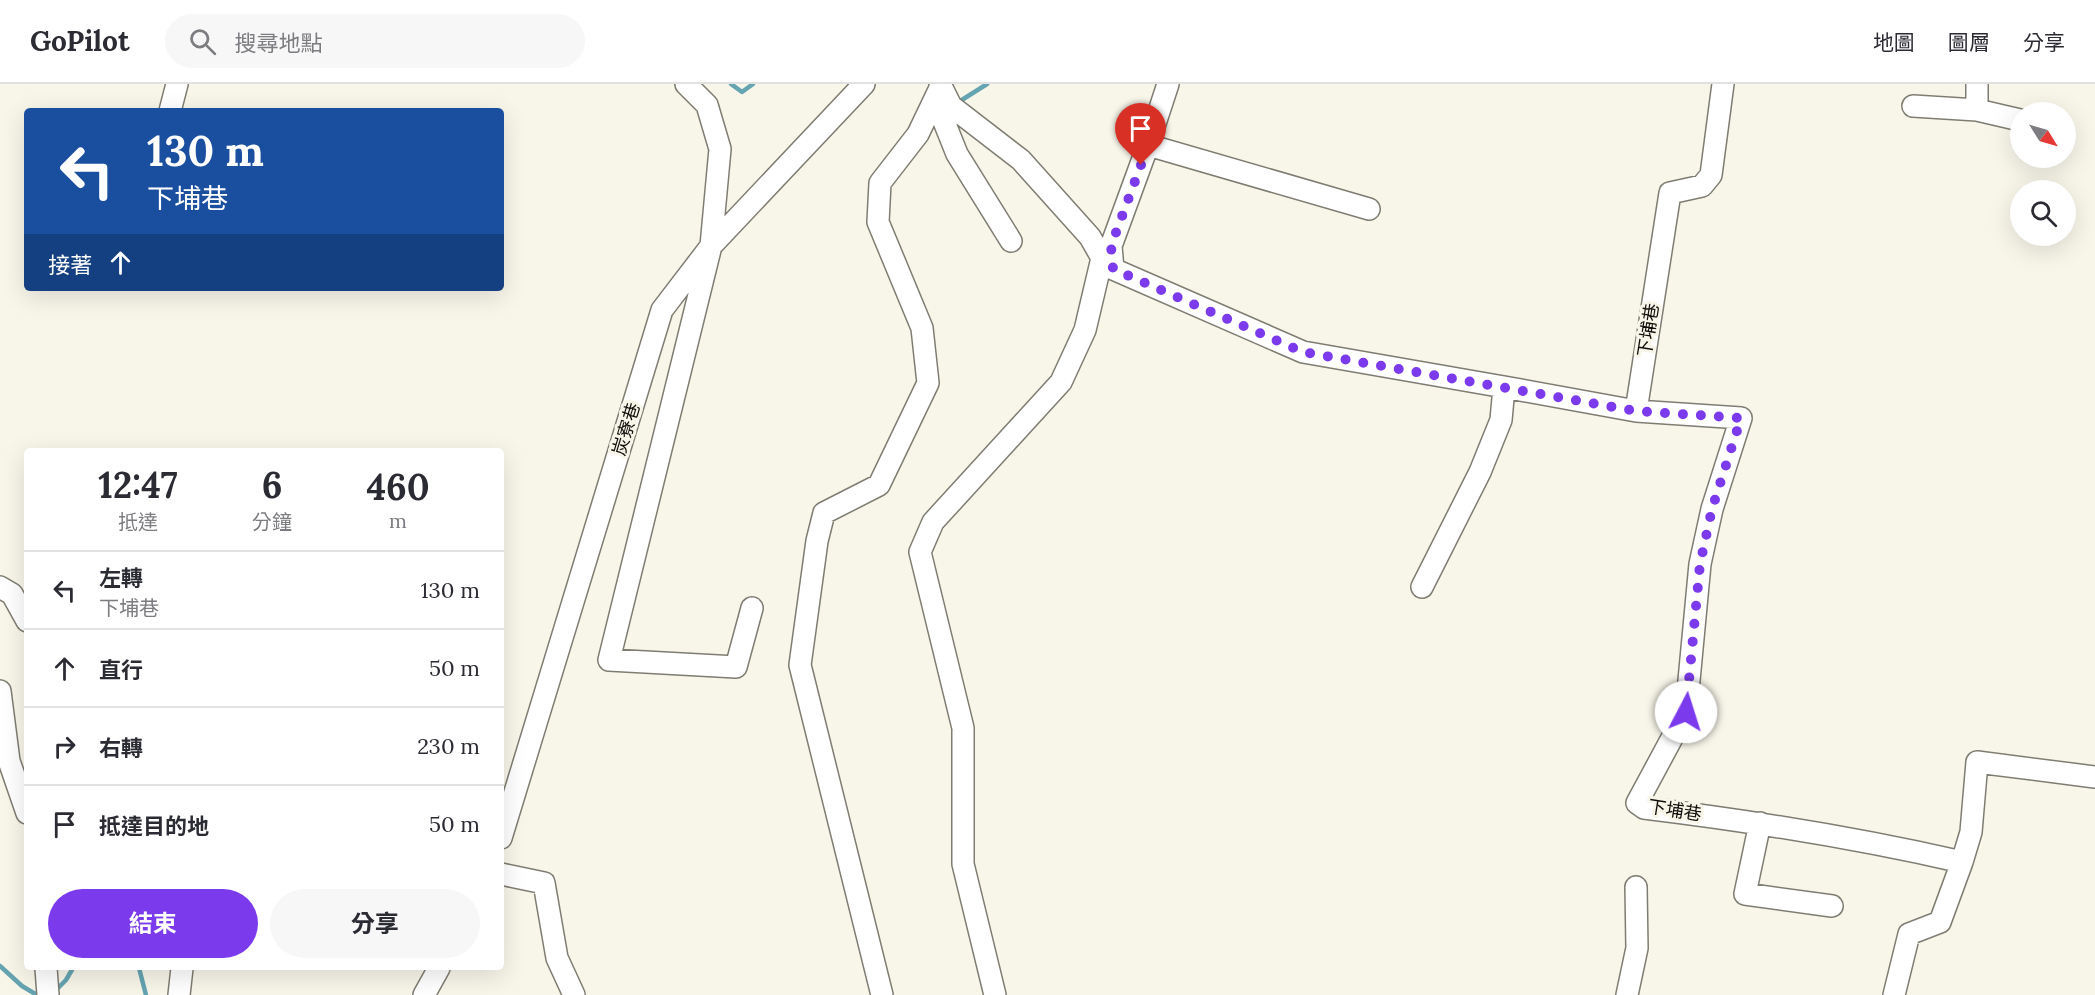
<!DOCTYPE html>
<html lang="zh-TW">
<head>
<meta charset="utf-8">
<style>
  :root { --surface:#fff; --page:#f7f7f7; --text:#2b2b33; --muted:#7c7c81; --line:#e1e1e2; --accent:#7c3aed }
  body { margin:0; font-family:Lora,"Noto Sans TC",serif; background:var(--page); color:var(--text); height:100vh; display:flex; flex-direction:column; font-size:22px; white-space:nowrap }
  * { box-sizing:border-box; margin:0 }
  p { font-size:20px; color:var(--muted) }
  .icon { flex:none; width:33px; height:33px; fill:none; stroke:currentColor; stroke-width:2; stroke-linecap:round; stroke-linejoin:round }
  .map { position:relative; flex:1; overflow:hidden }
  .side { position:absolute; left:24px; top:364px; width:480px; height:522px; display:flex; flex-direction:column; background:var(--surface); border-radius:6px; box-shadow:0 6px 24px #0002 }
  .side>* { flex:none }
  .guide { position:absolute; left:24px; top:24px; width:480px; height:183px; border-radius:6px; box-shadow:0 6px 24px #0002; background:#1a4fa0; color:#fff; overflow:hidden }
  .needle { width:39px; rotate:127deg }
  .controls { position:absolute; left:2010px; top:18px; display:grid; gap:12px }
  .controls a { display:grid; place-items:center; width:66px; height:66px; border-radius:50%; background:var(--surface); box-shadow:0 6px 24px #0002; font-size:30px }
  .pin { position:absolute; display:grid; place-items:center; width:51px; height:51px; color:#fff; margin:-62px -26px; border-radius:50% 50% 50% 0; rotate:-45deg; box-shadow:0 0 6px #0007 }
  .pin .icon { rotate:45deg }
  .me { position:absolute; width:66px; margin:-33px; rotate:5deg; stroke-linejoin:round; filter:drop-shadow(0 0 4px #0008) }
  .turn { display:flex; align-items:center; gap:21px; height:126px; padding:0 24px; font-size:27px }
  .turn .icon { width:78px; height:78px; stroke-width:2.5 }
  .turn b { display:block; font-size:42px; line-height:51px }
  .then { display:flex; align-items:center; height:57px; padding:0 24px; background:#0003; gap:12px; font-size:22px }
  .eta { display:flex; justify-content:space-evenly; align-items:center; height:102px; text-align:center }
  .eta b { font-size:36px; font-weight:700; line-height:42px }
  .action { display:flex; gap:12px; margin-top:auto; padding:12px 24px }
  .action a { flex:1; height:69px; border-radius:36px; background:var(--accent); color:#fff; font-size:24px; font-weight:700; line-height:69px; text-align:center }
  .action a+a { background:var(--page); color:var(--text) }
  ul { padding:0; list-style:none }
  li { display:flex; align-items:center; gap:18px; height:78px; padding:0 24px; border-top:2px solid var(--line) }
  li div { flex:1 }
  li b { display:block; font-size:22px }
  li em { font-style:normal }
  header { display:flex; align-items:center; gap:36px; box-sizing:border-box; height:84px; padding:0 30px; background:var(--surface); border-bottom:2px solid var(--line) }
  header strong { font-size:28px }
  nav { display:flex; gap:33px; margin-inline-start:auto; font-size:21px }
  .search { width:420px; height:54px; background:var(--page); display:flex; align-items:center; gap:15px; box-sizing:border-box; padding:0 21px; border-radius:33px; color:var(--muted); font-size:22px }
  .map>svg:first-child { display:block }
</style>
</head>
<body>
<header>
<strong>GoPilot</strong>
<div class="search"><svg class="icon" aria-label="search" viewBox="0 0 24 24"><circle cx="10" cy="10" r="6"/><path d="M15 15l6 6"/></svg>搜尋地點</div>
<nav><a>地圖</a><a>圖層</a><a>分享</a></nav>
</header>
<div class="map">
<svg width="2095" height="911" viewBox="0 0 2095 911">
  <rect width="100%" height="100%" fill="#f8f5e9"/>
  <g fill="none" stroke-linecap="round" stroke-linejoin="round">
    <path stroke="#65a4b1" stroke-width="4.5" d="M731 0 742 8 753 0
      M957 19 987 0
      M0 882 22 902 37 911
      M139 884 146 911
      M55 907 66 896 73 884"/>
    <defs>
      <path id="minor" d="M686 0 707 21 720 65 711 162 609 576 736 583 752 524
        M940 0 951 22 1021 76 1090 153 1102 174 1085 246 1061 298 933 438 920 468 963 644V780L995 911
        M1168 0 1148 61 1369 125
        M1723 0 1711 91 1702 102 1670 109 1636 327 1741 334 1712 425 1700 480 1686 628 1637 719 1644 724C1751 737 1857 754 1962 778L1971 748 1977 678 2095 693
        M1977 0V26L2020 36
        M951 22 941 30 957 70 1011 157
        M1913 22 1977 26
        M170 27 177 0
        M1148 61 1111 162 1113 185 1303 268 1504 303
        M0 503 12 510 27 537
        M1422 503 1480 388 1501 336 1504 303 1636 327
        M0 607 9 677 27 729
        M1760 739 1745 810 1832 822
        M501 754 662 226 711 162 864 0
        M501 790 544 799 557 874 574 911
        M46 884 48 911
        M179 911 182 884
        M424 911 439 884
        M882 911 800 581 817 457 824 429 879 401 928 299 922 244 878 138 880 99 918 50 941 2
        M1627 911 1637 864 1636 803
        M1894 911 1909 850 1940 838 1962 778"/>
    </defs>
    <use href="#minor" stroke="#7f7d72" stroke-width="24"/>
    <use href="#minor" stroke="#fff" stroke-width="21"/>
  </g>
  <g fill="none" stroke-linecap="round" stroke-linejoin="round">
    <path stroke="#7c3aed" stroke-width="10" stroke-dasharray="0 18" d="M1141 81 1111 162 1113 185 1303 268 1636 327 1741 334 1712 425 1700 480 1686 628"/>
  </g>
  <g text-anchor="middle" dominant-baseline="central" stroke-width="6" stroke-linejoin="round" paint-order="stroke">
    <g font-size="18" fill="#100f0b" stroke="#f8f5e9">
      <text transform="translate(1648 246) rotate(-81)">下埔巷</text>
      <text transform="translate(626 345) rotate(-73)">炭寮巷</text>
      <text transform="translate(1675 726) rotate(9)">下埔巷</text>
    </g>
  </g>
</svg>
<div class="controls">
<a><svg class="needle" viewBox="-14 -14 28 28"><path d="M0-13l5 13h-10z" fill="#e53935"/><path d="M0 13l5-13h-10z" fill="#7c7c81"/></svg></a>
<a><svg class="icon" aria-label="search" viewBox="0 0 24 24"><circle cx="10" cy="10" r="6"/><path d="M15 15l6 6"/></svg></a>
</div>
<div class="pin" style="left:1141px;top:81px;background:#d93025"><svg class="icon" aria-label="arrive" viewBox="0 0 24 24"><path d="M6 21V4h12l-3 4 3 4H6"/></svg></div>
<svg class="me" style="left:1686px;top:628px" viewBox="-20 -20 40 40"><circle r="19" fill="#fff"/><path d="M0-13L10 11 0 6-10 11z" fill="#7c3aed"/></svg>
<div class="guide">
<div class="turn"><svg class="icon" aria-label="left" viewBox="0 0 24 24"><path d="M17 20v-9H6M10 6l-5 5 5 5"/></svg><div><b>130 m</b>下埔巷</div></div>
<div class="then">接著<svg class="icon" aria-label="ahead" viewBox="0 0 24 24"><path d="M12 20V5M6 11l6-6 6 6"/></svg></div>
</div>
<section class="side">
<div class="eta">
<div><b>12:47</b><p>抵達</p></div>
<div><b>6</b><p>分鐘</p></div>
<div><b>460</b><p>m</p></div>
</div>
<ul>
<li><svg class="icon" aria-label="left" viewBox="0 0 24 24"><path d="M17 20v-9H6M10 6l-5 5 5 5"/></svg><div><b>左轉</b><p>下埔巷</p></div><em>130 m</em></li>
<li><svg class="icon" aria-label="ahead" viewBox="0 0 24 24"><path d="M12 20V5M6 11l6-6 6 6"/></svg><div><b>直行</b></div><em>50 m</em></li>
<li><svg class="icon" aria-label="right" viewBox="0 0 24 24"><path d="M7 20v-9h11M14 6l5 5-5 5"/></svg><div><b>右轉</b></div><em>230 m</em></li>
<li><svg class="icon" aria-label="arrive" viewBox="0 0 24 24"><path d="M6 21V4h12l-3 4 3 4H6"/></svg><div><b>抵達目的地</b></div><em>50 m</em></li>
</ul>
<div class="action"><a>結束</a><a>分享</a></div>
</section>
</div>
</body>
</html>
